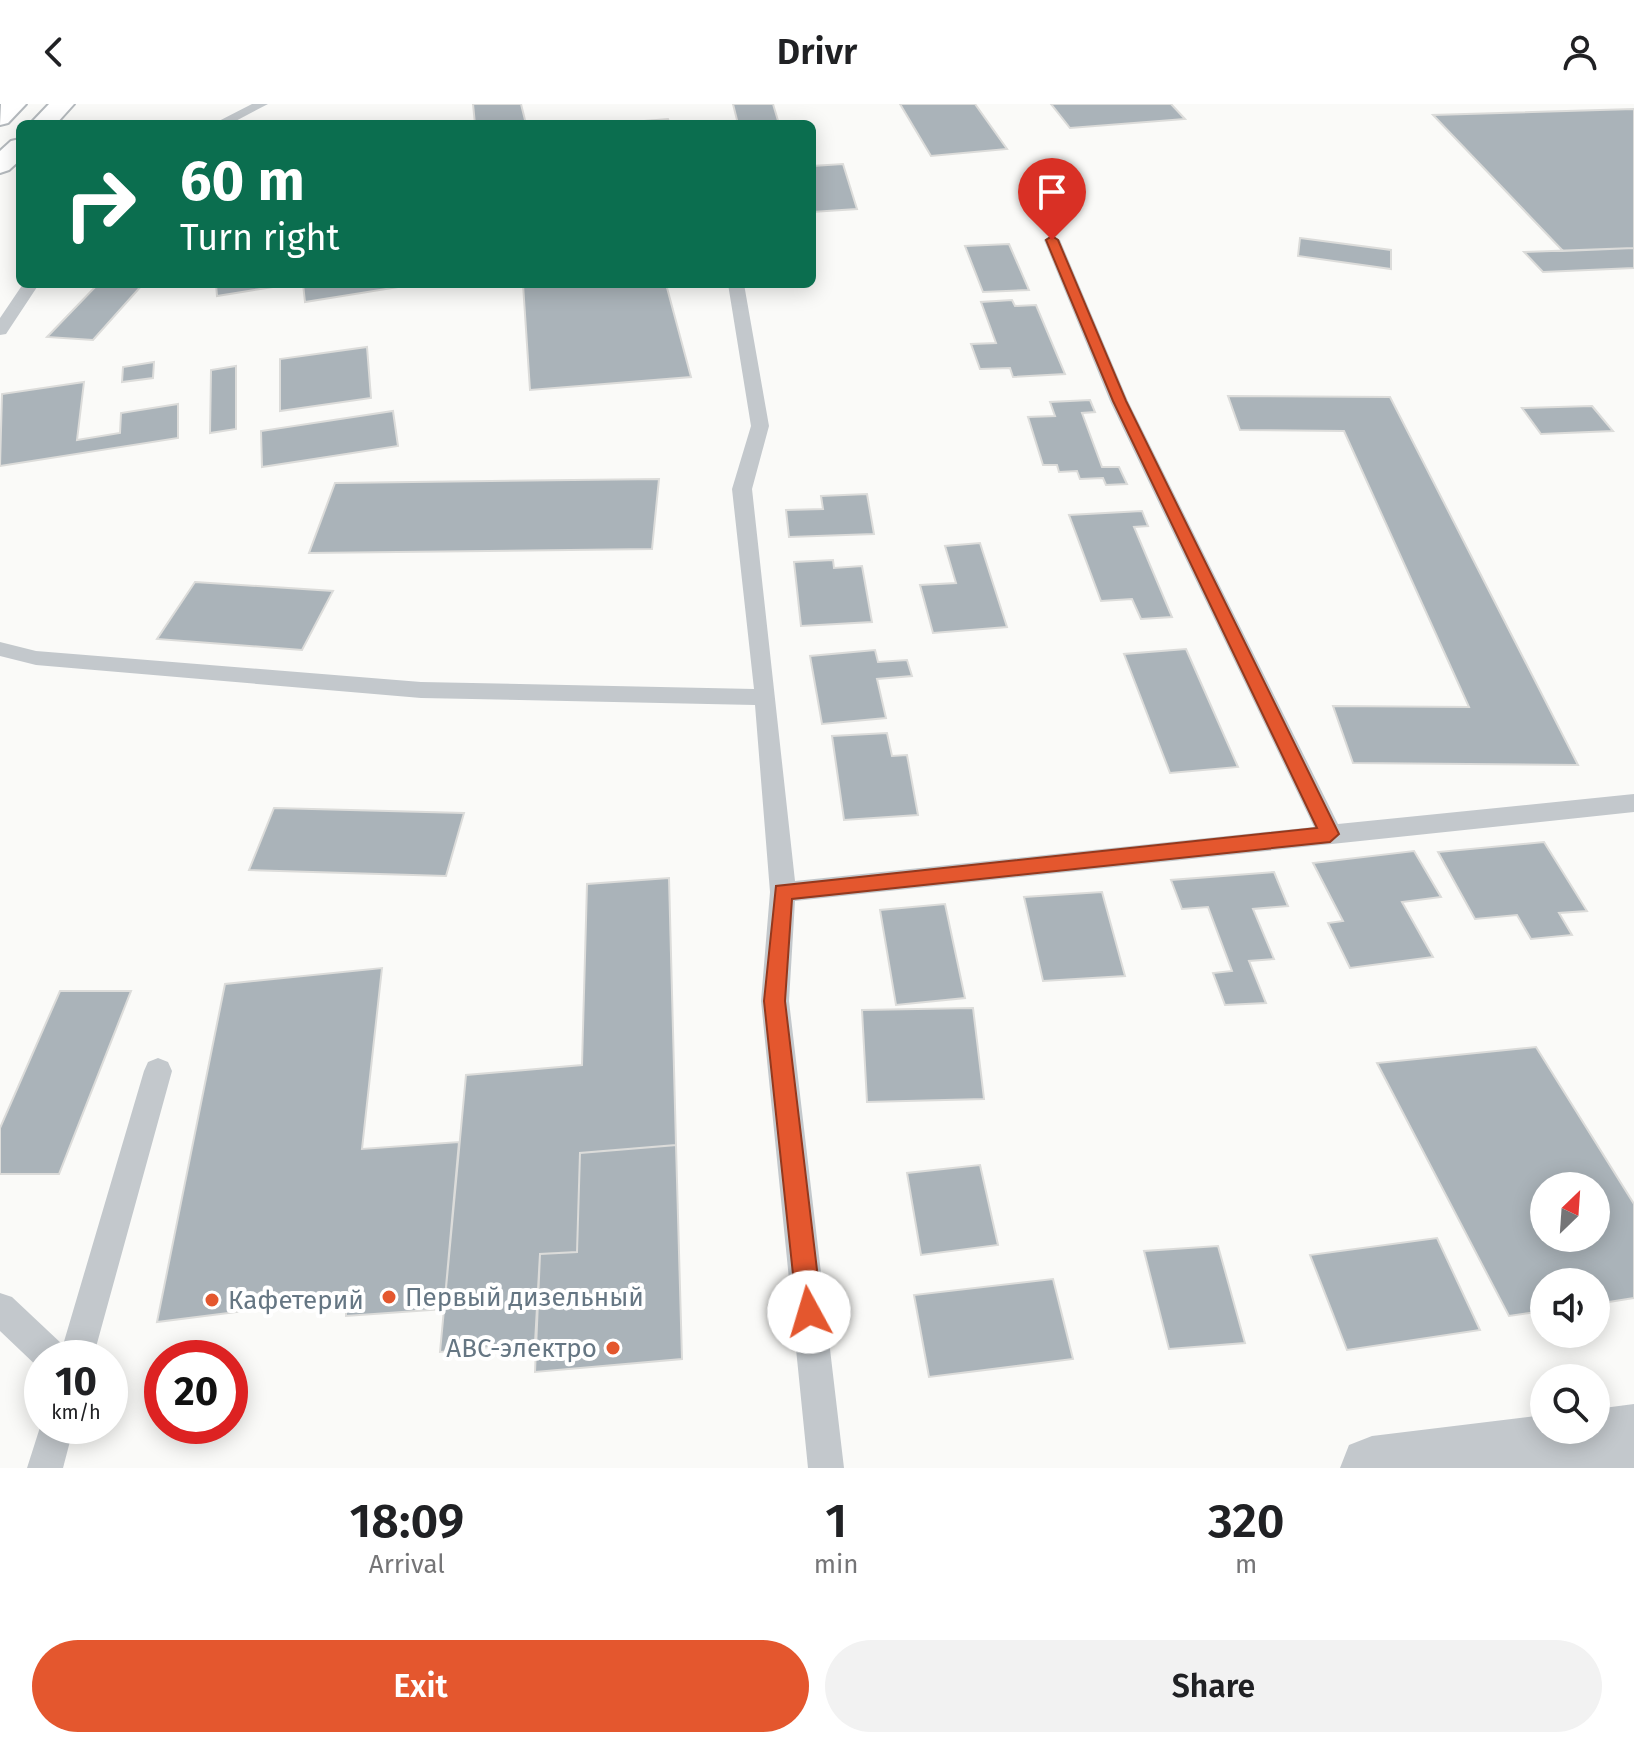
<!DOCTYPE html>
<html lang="en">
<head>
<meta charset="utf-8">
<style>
  :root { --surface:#fff; --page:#f2f2f2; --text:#202124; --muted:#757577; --accent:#e4572e }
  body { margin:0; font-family:"Fira Sans",sans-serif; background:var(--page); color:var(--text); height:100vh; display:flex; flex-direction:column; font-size:30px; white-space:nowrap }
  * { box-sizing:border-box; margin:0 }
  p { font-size:26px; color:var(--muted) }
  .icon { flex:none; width:44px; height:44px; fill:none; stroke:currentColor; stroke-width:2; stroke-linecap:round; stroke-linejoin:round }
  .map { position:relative; height:1364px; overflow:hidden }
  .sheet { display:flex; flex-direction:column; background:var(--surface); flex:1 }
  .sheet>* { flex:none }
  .hud { position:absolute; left:16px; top:16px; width:800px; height:168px; border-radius:12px; box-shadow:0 4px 20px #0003; background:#0b6e4f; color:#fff; overflow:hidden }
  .needle { width:52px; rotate:25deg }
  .buttons { position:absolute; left:1530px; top:1068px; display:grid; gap:16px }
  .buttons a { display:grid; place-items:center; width:80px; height:80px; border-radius:50%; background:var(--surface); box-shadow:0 4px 20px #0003; font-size:40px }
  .speed { position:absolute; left:24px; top:1236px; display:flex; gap:16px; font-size:40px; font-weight:700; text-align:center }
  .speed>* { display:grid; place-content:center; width:104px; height:104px; border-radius:50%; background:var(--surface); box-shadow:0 4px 20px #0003; line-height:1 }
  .speed small { font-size:20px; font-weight:400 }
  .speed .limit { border:12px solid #d22; background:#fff; color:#111 }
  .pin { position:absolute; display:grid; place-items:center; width:68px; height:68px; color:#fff; margin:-82px -34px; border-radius:50% 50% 50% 0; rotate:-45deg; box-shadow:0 0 8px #0007 }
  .pin .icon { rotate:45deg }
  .me { position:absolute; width:88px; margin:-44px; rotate:354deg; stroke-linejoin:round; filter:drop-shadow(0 0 6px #0008) }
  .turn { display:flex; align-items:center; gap:28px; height:168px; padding:0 32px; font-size:36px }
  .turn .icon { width:104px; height:104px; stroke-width:2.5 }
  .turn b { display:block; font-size:56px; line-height:68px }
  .eta { display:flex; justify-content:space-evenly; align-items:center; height:136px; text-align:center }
  .eta b { font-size:48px; font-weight:600; line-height:56px }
  .primary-button { display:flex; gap:16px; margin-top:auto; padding:16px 32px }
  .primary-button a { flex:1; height:92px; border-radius:48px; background:var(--accent); color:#fff; font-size:32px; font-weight:600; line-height:92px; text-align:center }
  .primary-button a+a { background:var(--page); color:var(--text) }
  header { display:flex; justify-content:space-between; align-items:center; height:104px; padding:0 32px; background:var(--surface); font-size:36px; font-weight:600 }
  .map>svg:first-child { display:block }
</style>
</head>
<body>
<header><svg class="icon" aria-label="back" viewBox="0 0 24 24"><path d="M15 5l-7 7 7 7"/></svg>Drivr<svg class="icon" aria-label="person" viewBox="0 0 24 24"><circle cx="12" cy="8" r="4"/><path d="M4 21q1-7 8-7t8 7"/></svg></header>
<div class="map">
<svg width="1634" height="1364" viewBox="0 0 1634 1364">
  <rect width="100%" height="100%" fill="#fafaf8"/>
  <path fill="#aab3b9" stroke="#dcdcda" stroke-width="2" fill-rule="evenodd" d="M473 0H521L526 20H475Z
    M733 0H773L779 20H738Z
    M900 0H975L1007 45 931 52Z
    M1051 0H1171L1185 15 1070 24Z
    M1634 5V144L1563 147 1433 11Z
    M668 15 670 20H607Z
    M843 60 857 105 812 108V62Z
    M1300 134 1391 146V165L1298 152Z
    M1009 140 1029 186 983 188 965 142Z
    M1634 144V164L1543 168 1524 148Z
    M98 180H143L93 236 47 233Z
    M216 180H292L217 192Z
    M303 180H405V182L305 198Z
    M523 180H666L691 273 530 286Z
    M1012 196 1015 202 1036 201 1065 270 1013 273 1010 264 980 265 971 240 996 239 981 198Z
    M367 243 371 294 280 307V255Z
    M154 258 153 274 122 278 123 263Z
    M236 262V325L210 329 211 266Z
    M84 278 77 336 120 329 121 309 178 300V334L0 362 2 290Z
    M1228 292 1390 293 1578 661 1353 659 1333 602 1469 603 1344 327 1240 326Z
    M1090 296 1095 308 1082 309 1102 363H1119L1127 380 1106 381 1103 374 1080 375 1077 367 1059 368 1057 361H1043L1028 313 1055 312 1050 298Z
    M1592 302 1613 327 1541 330 1522 304Z
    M393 307 398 342 262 363 261 327Z
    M659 375 652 445 309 449 335 379Z
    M867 390 874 430 789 433 786 406 823 405 821 392Z
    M1142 407 1148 422 1134 423 1172 513 1141 515 1132 495 1101 497 1069 411Z
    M980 439 1007 523 933 529 920 481 956 479 945 442Z
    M833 456 834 464 862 462 872 518 801 522 794 458Z
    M195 478 333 487 302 546 157 535Z
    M1186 545 1238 663 1170 669 1124 550Z
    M875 546 878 558 907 556 912 572 877 575 886 614 822 620 810 552Z
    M887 629 892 652 907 651 918 711 844 716 832 632Z
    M274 704 464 709 446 772 249 766Z
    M1544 738 1587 807 1559 809 1572 831 1531 835 1517 811 1475 815 1438 748Z
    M1414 747 1441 793 1402 798 1433 853 1350 864 1328 819 1343 817 1313 759Z
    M1274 768 1288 802 1253 805 1274 855 1249 857 1266 899 1225 901 1213 869 1232 867 1208 803 1182 805 1171 776Z
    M669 774 676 1041 580 1049 577 1148 540 1150 535 1239 440 1248 466 971 582 961 587 780Z
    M1102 788 1125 872 1043 877 1024 793Z
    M945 800 965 894 896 901 880 806Z
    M382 864 362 1045 459 1038 444 1205 346 1212V1194L157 1218 225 880Z
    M60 887H131L59 1070H0V1024Z
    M973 904 984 995 867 998 862 906Z
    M1536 943 1634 1100V1194L1596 1200V1178H1544V1207L1509 1212 1377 959ZM1544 1082H1596V1134H1544Z
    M676 1041 682 1255 535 1268 540 1150 577 1148 580 1049Z
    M980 1061 998 1141 921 1151 907 1069Z
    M1437 1134 1480 1226 1347 1246 1310 1151Z
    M1218 1142 1245 1239 1169 1245 1144 1147Z
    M1053 1175 1073 1255 929 1273 914 1191Z"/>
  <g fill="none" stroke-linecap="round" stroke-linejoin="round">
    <defs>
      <path id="trunk" d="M26 0 8 19 0 21 1 0Z
        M49 0H74L56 20H30Z
        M20 35V56L9 66 0 69V47L11 37Z"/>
    </defs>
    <use href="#trunk" stroke="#b4b9bd" stroke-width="4"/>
    <path fill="#c3c8cc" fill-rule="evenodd" d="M252 0H268L230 20H213Z
      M1052 131 1060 136 1128 297 1338 720 1634 690V708L795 797 789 897 844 1364H808L761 897 770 788 755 601 421 594 36 561 0 552V538L36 547 421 578 754 585 732 385 751 322 728 180H744L769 322 752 385 795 777 1314 723 1110 297 1044 136Z
      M23 180H39L6 230 0 231V214Z
      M158 954 168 958 172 967 93 1254H42V1267L0 1227V1189L12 1193 63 1241 144 967 148 958Z
      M42 1317V1322H74L63 1364H27Z"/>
    <path fill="#c3c8cc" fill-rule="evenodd" d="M1634 1300V1364H1340L1349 1341 1372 1332 1544 1311V1326H1596V1305Z"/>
    <use href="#trunk" fill="#fff" fill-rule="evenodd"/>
  </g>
  <path fill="#e4572e" stroke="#94391e" stroke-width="2" d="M1052 132 1058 136 1126 297 1339 730 1330 738 792 795 785 897 822 1208 818 1217 809 1221 800 1217 797 1208 764 897 776 782 1317 724 1113 297 1046 136Z"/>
  <g fill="#e4572e" stroke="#fff" stroke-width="3">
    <circle cx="389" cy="1193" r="8"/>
    <circle cx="212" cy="1196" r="8"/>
    <circle cx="613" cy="1244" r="8"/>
  </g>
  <g text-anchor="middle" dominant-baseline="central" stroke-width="8" stroke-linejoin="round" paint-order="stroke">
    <g font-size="26" fill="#657683" stroke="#fff" text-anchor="start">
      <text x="405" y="1193">Первый дизельный</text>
      <text x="228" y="1196">Кафетерий</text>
      <text x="597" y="1244" text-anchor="end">АВС-электро</text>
    </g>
  </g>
</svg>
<div class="buttons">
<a><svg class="needle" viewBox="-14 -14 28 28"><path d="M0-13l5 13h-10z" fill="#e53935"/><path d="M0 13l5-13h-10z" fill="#757577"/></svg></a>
<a><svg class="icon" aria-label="sound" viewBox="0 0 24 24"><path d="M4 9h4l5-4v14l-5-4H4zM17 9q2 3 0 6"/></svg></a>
<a><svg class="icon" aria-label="search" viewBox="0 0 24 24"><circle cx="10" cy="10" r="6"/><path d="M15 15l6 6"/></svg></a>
</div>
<div class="speed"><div>10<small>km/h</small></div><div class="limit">20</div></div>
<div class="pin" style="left:1052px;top:136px;background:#d93025"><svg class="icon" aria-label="arrive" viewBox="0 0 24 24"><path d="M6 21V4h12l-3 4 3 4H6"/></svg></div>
<svg class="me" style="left:809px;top:1208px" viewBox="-20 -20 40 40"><circle r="19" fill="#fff"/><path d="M0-13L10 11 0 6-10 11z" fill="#e4572e"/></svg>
<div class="hud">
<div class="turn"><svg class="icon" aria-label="right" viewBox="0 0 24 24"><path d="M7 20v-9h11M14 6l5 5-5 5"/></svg><div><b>60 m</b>Turn right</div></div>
</div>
</div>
<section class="sheet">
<div class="eta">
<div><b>18:09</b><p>Arrival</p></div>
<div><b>1</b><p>min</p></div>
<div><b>320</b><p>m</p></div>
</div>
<div class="primary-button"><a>Exit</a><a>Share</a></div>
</section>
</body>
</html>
